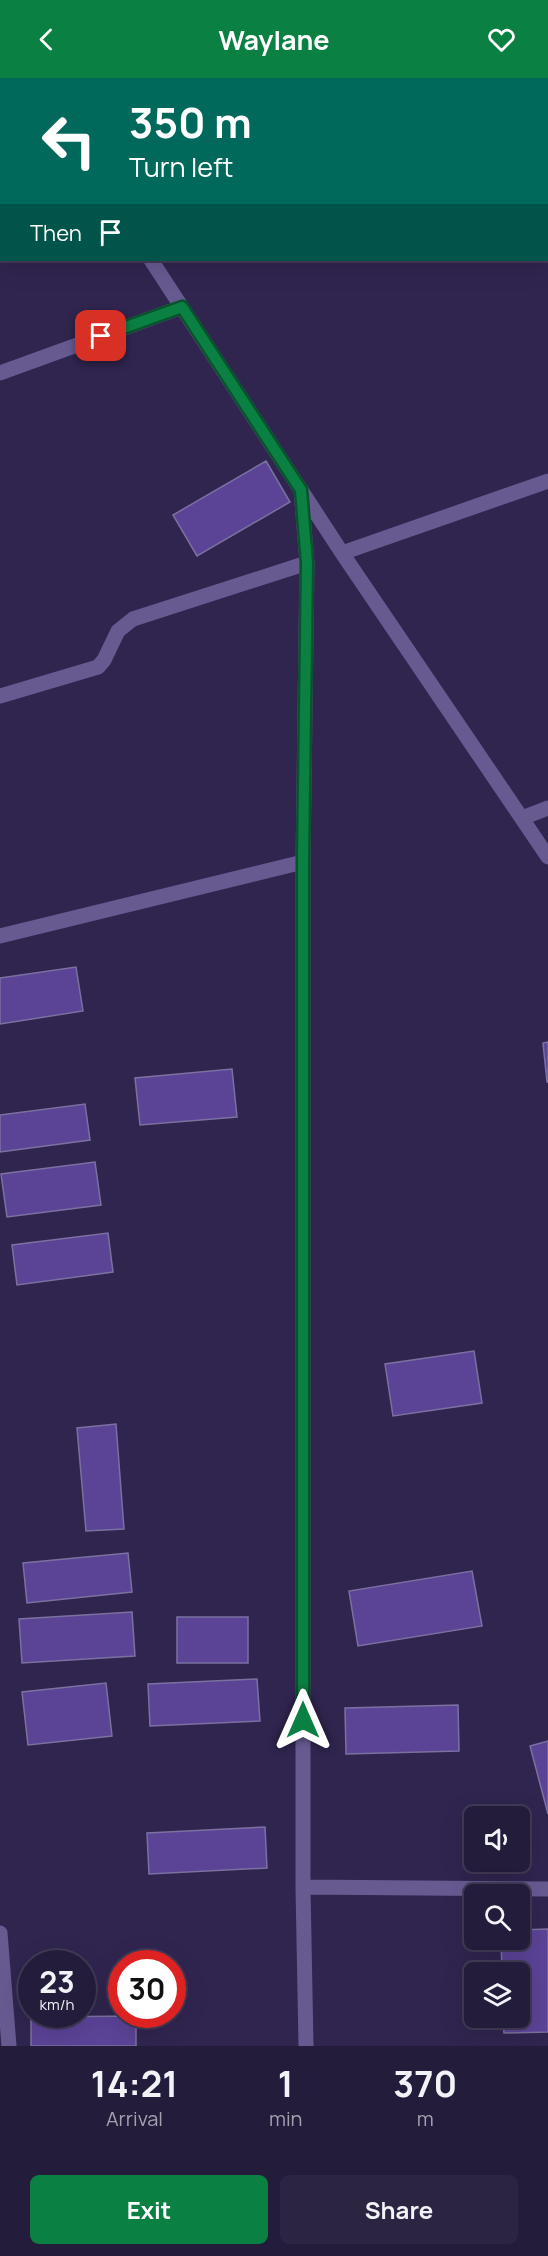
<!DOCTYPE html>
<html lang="en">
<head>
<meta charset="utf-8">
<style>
  :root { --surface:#241c3b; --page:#2c2542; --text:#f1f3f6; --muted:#a3a1af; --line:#413a55; --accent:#0b8043 }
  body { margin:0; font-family:Manrope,sans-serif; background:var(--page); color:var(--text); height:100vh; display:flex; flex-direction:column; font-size:22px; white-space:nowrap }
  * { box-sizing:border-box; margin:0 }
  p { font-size:20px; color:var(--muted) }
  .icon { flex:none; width:33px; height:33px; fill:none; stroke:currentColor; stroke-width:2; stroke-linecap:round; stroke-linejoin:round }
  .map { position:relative; height:1968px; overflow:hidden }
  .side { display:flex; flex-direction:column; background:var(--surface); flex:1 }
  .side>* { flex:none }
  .top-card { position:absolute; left:0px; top:0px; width:549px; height:183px; box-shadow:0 6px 24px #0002,0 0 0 2px var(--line); background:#00695c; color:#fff; overflow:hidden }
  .controls { position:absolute; left:464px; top:1728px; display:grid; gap:12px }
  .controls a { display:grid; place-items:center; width:66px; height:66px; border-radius:9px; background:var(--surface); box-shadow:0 6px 24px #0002,0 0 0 2px var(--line); font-size:30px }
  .speed { position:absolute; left:18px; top:1872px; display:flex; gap:12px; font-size:30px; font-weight:700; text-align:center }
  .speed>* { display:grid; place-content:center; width:78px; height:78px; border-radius:50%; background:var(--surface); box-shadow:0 6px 24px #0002,0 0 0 2px var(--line); line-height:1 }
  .speed small { font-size:15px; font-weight:400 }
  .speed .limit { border:9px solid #d22; background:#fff; color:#111 }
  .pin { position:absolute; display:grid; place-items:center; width:51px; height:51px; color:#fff; margin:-26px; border-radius:12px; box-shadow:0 3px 9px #0006 }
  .me { position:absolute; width:66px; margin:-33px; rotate:0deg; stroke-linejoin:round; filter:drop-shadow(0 0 4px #0008) }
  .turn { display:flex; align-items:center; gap:21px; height:126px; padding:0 30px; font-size:27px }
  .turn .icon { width:78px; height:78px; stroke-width:2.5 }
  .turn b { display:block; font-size:42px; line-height:51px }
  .then { display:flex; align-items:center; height:57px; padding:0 30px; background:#0003; gap:12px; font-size:22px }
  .eta { display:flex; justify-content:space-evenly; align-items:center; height:102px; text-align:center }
  .eta b { font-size:36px; font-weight:700; line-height:42px }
  .action { display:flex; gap:12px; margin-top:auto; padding:12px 30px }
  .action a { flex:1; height:69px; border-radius:9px; background:var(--accent); color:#fff; font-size:24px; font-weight:700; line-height:69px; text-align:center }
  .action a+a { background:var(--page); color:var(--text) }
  header { display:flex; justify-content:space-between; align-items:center; height:78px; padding:0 30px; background:var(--accent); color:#fff; font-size:27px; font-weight:700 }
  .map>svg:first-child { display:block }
</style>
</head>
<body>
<header><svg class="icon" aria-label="back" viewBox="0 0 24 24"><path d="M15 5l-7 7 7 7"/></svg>Waylane<svg class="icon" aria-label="heart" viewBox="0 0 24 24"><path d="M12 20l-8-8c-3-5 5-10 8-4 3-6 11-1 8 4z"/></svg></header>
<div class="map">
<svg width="548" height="1968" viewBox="0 0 548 1968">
  <rect width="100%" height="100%" fill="#30254f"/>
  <path fill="#5b4396" stroke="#7b71a1" stroke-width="1.5" d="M266 383 290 424 197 478 173 437Z
    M76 889 83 933 0 946V900Z
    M548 964V1004H547L543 965Z
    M232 991 237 1039 140 1047 135 1000Z
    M85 1026 90 1062 0 1074V1037Z
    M95 1084 101 1127 7 1139 1 1096Z
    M108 1155 113 1194 17 1207 12 1167Z
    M474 1273 482 1325 393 1338 385 1286Z
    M116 1346 124 1451 86 1453 77 1350Z
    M128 1475 132 1514 27 1525 23 1485Z
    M472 1493 482 1548 358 1568 349 1513Z
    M132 1534 135 1578 22 1585 19 1541Z
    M177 1539H248V1585H177Z
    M257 1601 260 1643 150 1648 148 1606Z
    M106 1605 112 1658 28 1667 22 1614Z
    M458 1627 459 1673 346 1676 345 1630Z
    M548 1663V1736L530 1668Z
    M265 1749 267 1790 149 1796 147 1755Z
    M548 1851V1954L504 1955 503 1940H519V1894H502L501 1862H519V1852Z
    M136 1938V1968H31V1939Z"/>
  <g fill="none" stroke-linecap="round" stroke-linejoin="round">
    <path stroke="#675a91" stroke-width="15" d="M49 0 50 2
      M514 2 518 0
      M151 182 342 475 548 779
      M0 295 182 229
      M301 412 307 485 303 784V1809L306 1968
      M342 475 548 403
      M0 618 98 589 104 582 118 553 133 541 307 485
      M522 740 548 730
      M0 858 303 784
      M303 1809 548 1811
      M0 1855 9 1968"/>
  </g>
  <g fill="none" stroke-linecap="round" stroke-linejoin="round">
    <defs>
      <path id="route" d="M101 258 182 229 301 412 307 485 303 784V1642"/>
    </defs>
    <use href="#route" stroke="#07532c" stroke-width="15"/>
    <use href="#route" stroke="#0b8043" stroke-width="10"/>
  </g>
</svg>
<div class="controls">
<a><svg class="icon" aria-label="sound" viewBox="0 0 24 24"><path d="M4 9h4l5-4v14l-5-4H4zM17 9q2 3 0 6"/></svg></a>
<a><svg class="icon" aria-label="search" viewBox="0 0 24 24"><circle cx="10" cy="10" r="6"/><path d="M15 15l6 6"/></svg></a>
<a><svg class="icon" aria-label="layers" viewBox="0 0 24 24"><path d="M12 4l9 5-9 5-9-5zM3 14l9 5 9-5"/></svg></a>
</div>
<div class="speed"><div>23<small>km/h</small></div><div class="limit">30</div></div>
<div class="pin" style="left:101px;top:258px;background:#d93025"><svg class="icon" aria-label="arrive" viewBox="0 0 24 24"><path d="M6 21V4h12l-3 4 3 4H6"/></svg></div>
<svg class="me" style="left:303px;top:1642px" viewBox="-20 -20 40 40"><path d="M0-17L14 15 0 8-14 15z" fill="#0b8043" stroke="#fff" stroke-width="4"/></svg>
<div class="top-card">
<div class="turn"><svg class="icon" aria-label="left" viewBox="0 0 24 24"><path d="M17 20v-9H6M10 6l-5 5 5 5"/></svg><div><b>350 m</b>Turn left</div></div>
<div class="then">Then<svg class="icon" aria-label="arrive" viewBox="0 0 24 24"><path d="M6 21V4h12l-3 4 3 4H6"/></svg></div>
</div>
</div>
<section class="side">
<div class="eta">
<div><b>14:21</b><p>Arrival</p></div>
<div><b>1</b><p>min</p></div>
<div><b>370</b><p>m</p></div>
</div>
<div class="action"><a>Exit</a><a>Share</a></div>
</section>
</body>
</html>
